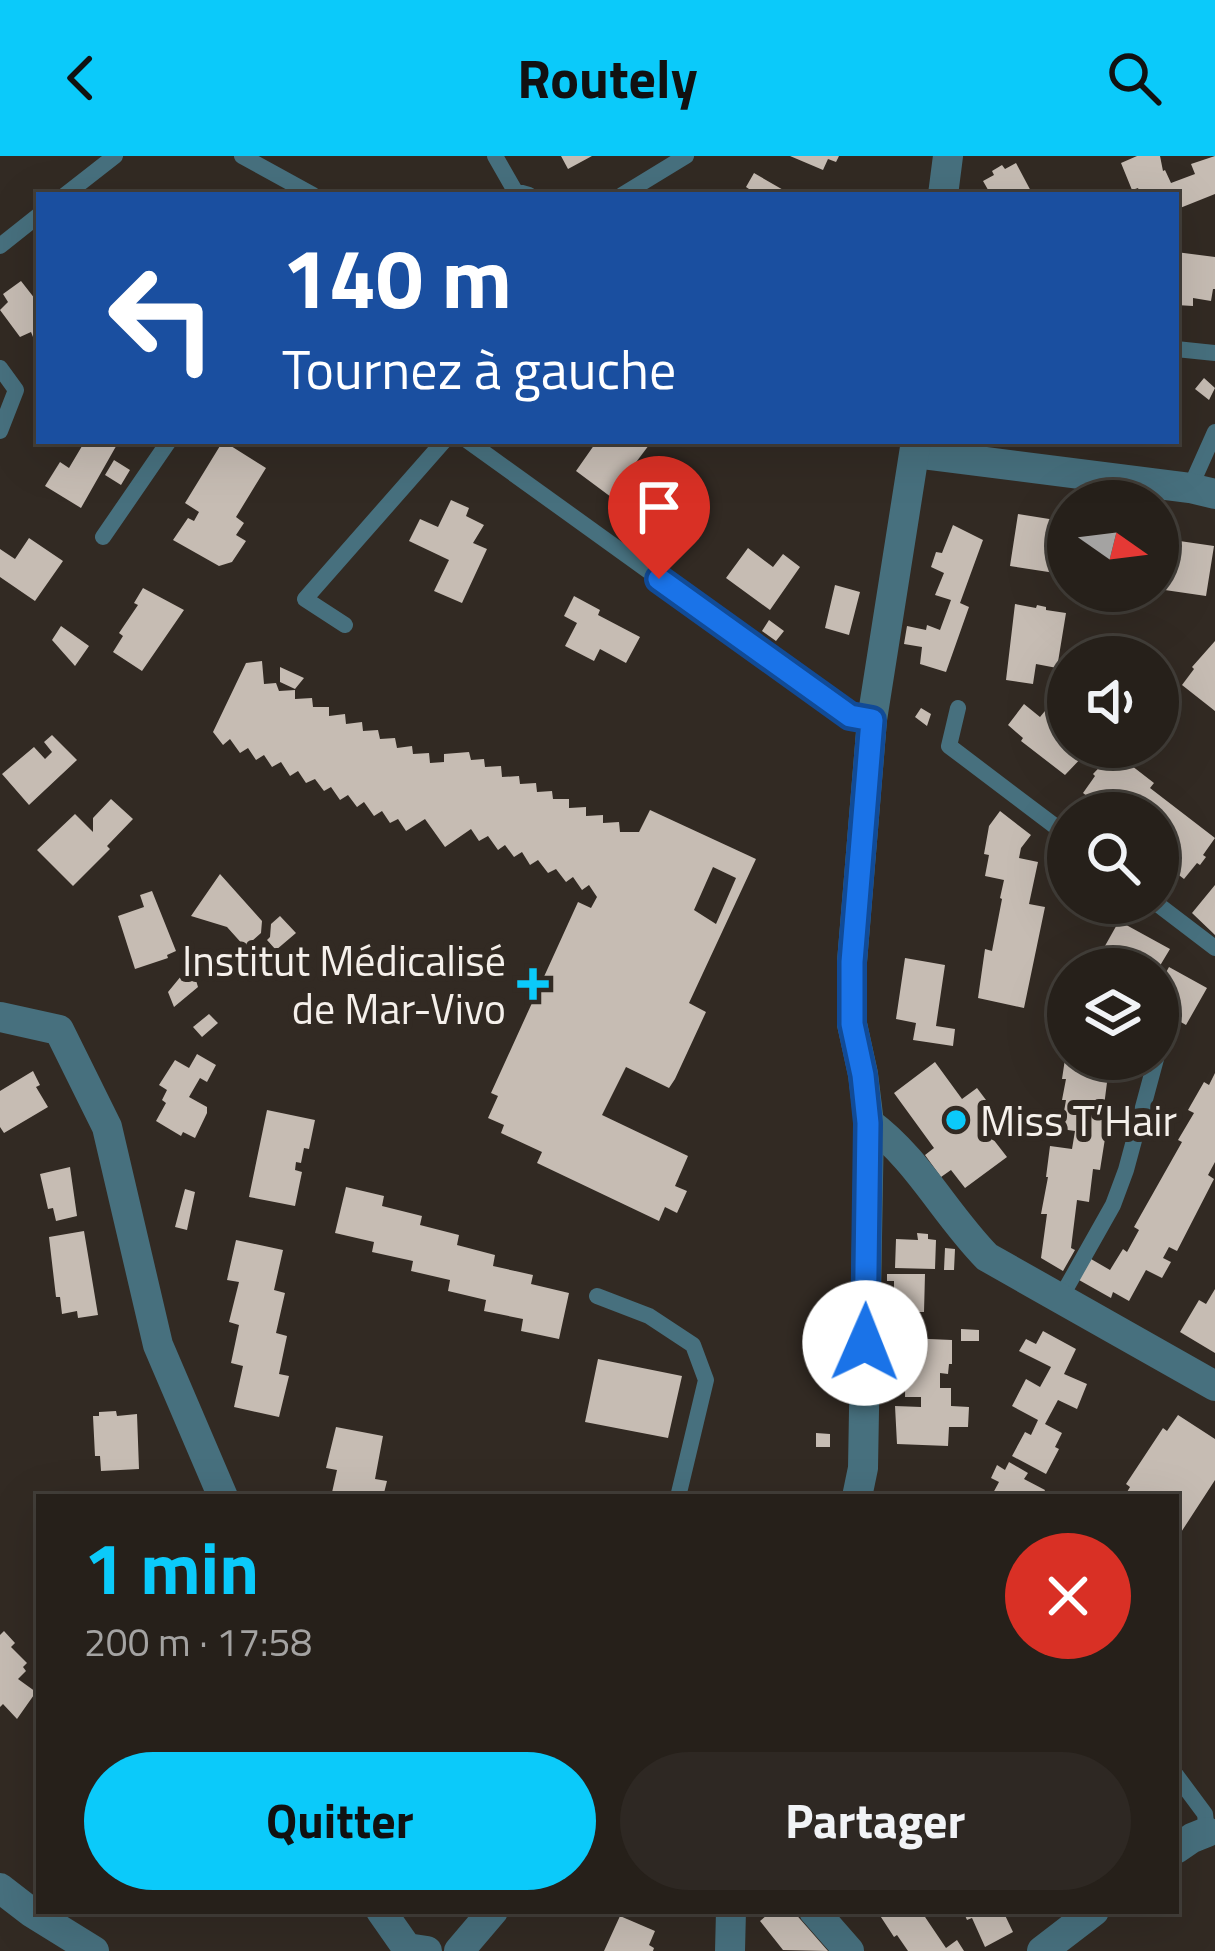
<!DOCTYPE html>
<html lang="fr">
<head>
<meta charset="utf-8">
<style>
  :root { --surface:#26201a; --page:#2e2823; --text:#f1f3f6; --muted:#a4a3a2; --line:#423e39; --accent:#0bcafa }
  body { margin:0; font-family:"Titillium Web",sans-serif; background:var(--page); color:var(--text); height:100vh; display:flex; flex-direction:column; font-size:45px; white-space:nowrap }
  * { box-sizing:border-box; margin:0 }
  p { font-size:39px; color:var(--muted) }
  .icon { flex:none; width:66px; height:66px; fill:none; stroke:currentColor; stroke-width:2; stroke-linecap:round; stroke-linejoin:round }
  .map { position:relative; flex:1; overflow:hidden }
  .panel { position:absolute; left:36px; top:1338px; width:1143px; height:420px; display:flex; flex-direction:column; background:var(--surface); border-radius:0px; box-shadow:0 12px 48px #0002,0 0 0 3px var(--line) }
  .panel>* { flex:none }
  .banner { position:absolute; left:36px; top:36px; width:1143px; height:252px; border-radius:0px; box-shadow:0 12px 48px #0002,0 0 0 3px var(--line); background:#1a4fa0; color:#fff; overflow:hidden }
  .needle { width:78px; rotate:104deg }
  .buttons { position:absolute; left:1047px; top:324px; display:grid; gap:24px }
  .buttons a { display:grid; place-items:center; width:132px; height:132px; border-radius:50%; background:var(--surface); box-shadow:0 12px 48px #0002,0 0 0 3px var(--line); font-size:60px }
  .pin { position:absolute; display:grid; place-items:center; width:102px; height:102px; color:#fff; margin:-123px -51px; border-radius:50% 50% 50% 0; rotate:-45deg; box-shadow:0 0 12px #0007 }
  .pin .icon { rotate:45deg }
  .me { position:absolute; width:132px; margin:-66px; rotate:1deg; stroke-linejoin:round; filter:drop-shadow(0 0 9px #0008) }
  .turn { display:flex; align-items:center; gap:42px; height:252px; padding:0 48px; font-size:54px }
  .turn .icon { width:156px; height:156px; stroke-width:2.5 }
  .turn b { display:block; font-size:84px; line-height:102px }
  .round { display:grid; place-items:center; flex:none; width:126px; height:126px; border-radius:63px; background:var(--page) }
  .head { display:flex; align-items:center; justify-content:space-between; height:204px; padding:0 48px }
  h1 { font-size:72px; font-weight:700; line-height:90px; color:var(--accent) }
  .action { display:flex; gap:24px; margin-top:auto; padding:24px 48px }
  .action a { flex:1; height:138px; border-radius:72px; background:var(--accent); color:#111; font-size:48px; font-weight:700; line-height:138px; text-align:center }
  .action a+a { background:var(--page); color:var(--text) }
  header { display:flex; justify-content:space-between; align-items:center; height:156px; padding:0 48px; background:var(--accent); color:#111; font-size:54px; font-weight:700 }
  .map>svg:first-child { display:block }
</style>
</head>
<body>
<header><svg class="icon" aria-label="back" viewBox="0 0 24 24"><path d="M15 5l-7 7 7 7"/></svg>Routely<svg class="icon" aria-label="search" viewBox="0 0 24 24"><circle cx="10" cy="10" r="6"/><path d="M15 15l6 6"/></svg></header>
<div class="map">
<svg width="1215" height="1795" viewBox="0 0 1215 1795">
  <rect width="100%" height="100%" fill="#322a23"/>
  <path fill="#c6bcb3" fill-rule="evenodd" d="M561 0H592L568 13Z
    M790 0H839L836 6 828 3 823 14Z
    M1137 0H1160L1163 15 1165 14 1171 27 1195 18 1191 8 1215 0V38L1180 52 1173 36 1166 39H1141L1138 32 1132 34 1121 7Z
    M1016 7 1033 39H991L983 25 994 19 992 15 1002 9 1005 13Z
    M754 17 792 39H746L749 33 746 31Z
    M1176 96 1215 101V133H1213L1211 145 1193 142V150L1176 149Z
    M21 125 39 148V196L31 176 20 181 0 154 8 146 3 138Z
    M1204 222 1215 232 1209 244 1195 233Z
    M85 285H119L81 352 45 330 60 306 69 312Z
    M223 285 266 312 236 361 244 367 236 379 246 385 232 406 219 410 173 384 188 362 194 365 199 356 185 347Z
    M597 285H652L631 313 635 316 628 325 624 322 611 341 576 315Z
    M114 304 130 314 121 329 105 319Z
    M451 344 469 352 466 360 484 369 473 387 487 393 462 447 434 435 449 404 409 385 420 363 438 371Z
    M1018 358 1068 366V419L1010 410Z
    M953 369 983 384 960 447 969 451 946 516 920 508 922 491 904 488 907 470 926 474 927 469 940 474 951 444 935 439 944 417 931 411 936 396 942 397Z
    M29 382 63 405 35 445 0 421V393L15 403Z
    M1159 382 1214 390 1206 440 1158 433Z
    M748 392 773 411 783 398 800 411 770 454 726 422Z
    M835 429 860 436 849 479 825 472Z
    M143 432 184 454 142 515 113 496 123 480 119 477 138 449 134 447Z
    M574 440 600 454 598 459 640 481 626 507 600 493 594 505 565 490 577 467 564 460Z
    M1015 448 1036 452 1037 449 1046 451V454L1066 457 1057 512 1036 508 1033 528 1006 524Z
    M769 464 784 475 776 485 762 475Z
    M61 470 89 490 75 510 52 484Z
    M1215 485V555L1182 529 1194 513 1192 511Z
    M262 505 264 528 276 527 279 535 295 534V543L312 542 313 551H329V560L345 558 346 568 362 566 363 575 378 574 380 583 395 582 397 592 412 590 413 598 429 597 430 607 444 606V598L469 596 471 604 484 603 485 611 501 610 502 621 519 620 520 628 536 627 537 636 552 635 553 643H569V652L586 651V660L603 659V667L619 666 620 676H639L650 654 756 703 689 847 706 856 675 923 669 932 626 911 602 959 688 1000 675 1030 687 1035 677 1057 665 1051 659 1065 537 1007 542 996 501 977 504 969 488 962 498 940 491 937 578 746 591 752 597 741 589 729 582 734 573 721 566 726 556 713 548 717 538 704 530 709 522 696 514 701 505 689 498 694 488 680 479 685 471 673 445 691 425 663 406 675 398 663 390 667 382 655 374 660 364 646 357 651 348 639 340 644 331 631 324 635 315 623 306 627 298 615 290 620 281 606 272 611 264 599 256 604 248 592 240 597 230 583 223 589 213 576 246 507ZM713 711 736 722 716 768 694 754Z
    M280 511 304 522 295 533 280 526Z
    M1054 544 1068 555V591H1086L1083 595 1086 597 1065 619 1021 585 1023 582 1008 569 1024 548 1040 561Z
    M921 552 931 558 927 570 915 561Z
    M52 579 77 604 29 649 2 618 34 591 45 603 52 596 44 586Z
    M1114 596 1154 627 1150 632 1215 682 1203 699 1206 701 1200 709 1197 707 1184 723 1158 703V657H1109L1083 637 1095 620 1093 618Z
    M111 643 133 663 107 690 110 693 73 730 37 694 75 658 93 676V662Z
    M1000 655 1031 679 1021 692 1019 702 1038 706 1029 748 1045 751 1024 852 978 842 985 793 992 795 1002 743 1000 742 1004 724 985 720 989 699 984 698 989 670Z
    M220 718 262 765 261 777 245 791 227 771 191 760Z
    M1215 729V779L1192 757Z
    M152 735 176 795 167 799 168 802 135 813 118 760 144 751 140 739Z
    M280 760 296 777 276 794 267 784 270 781 271 768Z
    M1119 765 1170 793 1158 813H1145L1136 808 1133 813H1092Z
    M905 802 945 809 936 870 955 873 953 890 913 884 916 867 896 863Z
    M191 808 198 831 174 851 168 836Z
    M1169 811 1207 832 1186 869 1158 853V831Z
    M209 858 218 867 202 881 193 871Z
    M197 898 216 909 207 926 200 922 189 941 207 951V957L195 982 183 976 181 980 156 965 166 947 162 944 167 934 159 929 175 904 189 912Z
    M1065 903H1110L1104 950 1110 951 1100 1014 1093 1013 1089 1046 1077 1044 1071 1092 1075 1094 1063 1115 1041 1102 1047 1058H1041L1048 1021H1046L1050 990 1072 993 1075 975 1061 973 1066 944H1062L1066 923H1062Z
    M935 906 962 943 977 932 1007 972 993 983 1007 1001 965 1032 951 1014 941 1021 925 999 934 992 894 937Z
    M33 915 40 929 36 931 48 951 4 977 0 971V935Z
    M1215 917V1006L1208 1019 1214 1023 1177 1095 1169 1091 1163 1102 1171 1106 1162 1122 1146 1114 1129 1145 1113 1136 1111 1142 1079 1124 1091 1103 1110 1114 1123 1093 1127 1096 1139 1074 1134 1071 1182 986 1178 984 1194 957 1188 954 1204 926 1209 929Z
    M267 954 315 964 309 993 304 992 301 1007 296 1006 295 1014 302 1016 295 1050 249 1041Z
    M70 1011 77 1060 56 1065 53 1052 48 1053 40 1018Z
    M346 1031 384 1040 382 1050 422 1060 420 1069 459 1079 457 1089 495 1099 493 1110 533 1119 531 1128 569 1137 559 1183 521 1175 523 1163 484 1155 486 1144 448 1135 450 1124 411 1115 413 1105 372 1096 374 1086 335 1077Z
    M185 1033 195 1036 187 1074 175 1071Z
    M84 1075 98 1159 78 1162 77 1155 62 1158 60 1141H56L49 1081Z
    M917 1077 928 1078V1083L936 1084 935 1113 895 1112 896 1083 918 1084Z
    M236 1084 283 1094 274 1134 285 1137 276 1177 287 1180 279 1218 289 1220 279 1261 234 1251 243 1210 231 1207 239 1169 229 1166 239 1126 227 1124Z
    M945 1092 955 1093 954 1114H944Z
    M887 1118H925L924 1156H909V1147L904 1146V1140L894 1139V1125H887Z
    M1215 1133V1197L1180 1176 1199 1144 1206 1148Z
    M961 1173 979 1174V1185H961Z
    M1043 1175 1076 1193 1064 1218 1087 1228 1077 1253 1058 1244 1045 1268 1062 1277 1055 1291 1059 1293 1046 1318 1012 1300 1025 1276 1031 1279 1038 1264 1012 1250 1026 1223 1040 1231 1051 1211 1019 1195 1026 1183 1036 1188Z
    M906 1182 952 1184V1208H949L948 1218 940 1217V1232H951V1250L969 1251 968 1271H949L948 1290 897 1288 895 1250 921 1251V1241H905Z
    M598 1203 682 1220 668 1282 585 1266Z
    M116 1255 117 1260 137 1258 139 1313 101 1315 100 1300H95L93 1260H99V1256Z
    M1178 1259 1215 1283V1324L1176 1384V1341H1124L1130 1331 1126 1328 1163 1272 1167 1275Z
    M336 1271 383 1280 375 1323 387 1325 383 1341H331L337 1314 326 1312Z
    M816 1277 830 1278V1291H816Z
    M1009 1306 1028 1317 1024 1323 1045 1334 1042 1341H995L992 1339 999 1326 991 1322 997 1309 1005 1314Z
    M4 1475 15 1487 11 1491 27 1507 23 1511 26 1515 18 1523 36 1536 17 1563 3 1548 0 1551V1479Z
    M772 1755H793L828 1795 783 1794 760 1765Z
    M877 1755H921L946 1792 957 1784 964 1795H908L897 1779 894 1781Z
    M963 1755H1003L1013 1776 985 1791 972 1762 967 1764Z
    M620 1760 655 1775 649 1789 654 1792 653 1795H604Z"/>
  <g fill="none" stroke-linecap="round" stroke-linejoin="round">
    <path stroke="#47707e" stroke-width="16" d="M242 0 313 39
      M495 0 515 35 529 39
      M65 39 115 0
      M622 39 686 0
      M0 90 39 59
      M1176 193 1215 197
      M0 212 16 234 0 275
      M468 285 850 560 872 564
      M1190 332 1215 276
      M103 381 169 285
      M345 469 305 443 444 285
      M958 552 949 590 1068 680
      M1156 747 1215 792
      M597 1140 649 1160 693 1189 706 1224 678 1341
      M1060 1143 1113 1049 1126 1014 1156 903
      M1176 1619 1205 1658 1207 1676 1214 1680"/>
    <path stroke="#47707e" stroke-width="30" d="M915 297 1190 332 1215 338
      M0 861 59 874 107 971 158 1189 223 1341
      M869 967C918 1003 944 1057 987 1101L1215 1230
      M1176 1693 1192 1682 1207 1676
      M0 1732 31 1756 94 1795
      M381 1755 407 1792 427 1795
      M814 1755 849 1795
      M459 1795 493 1755
      M1042 1795 1094 1755"/>
    <path stroke="#47707e" stroke-width="30" d="M943 39 948 0
      M857 1341 863 1312 869 967 863 918 852 868V806L872 564 916 285
      M730 1795 731 1755"/>
  </g>
  <g fill="none" stroke-linecap="round" stroke-linejoin="round">
    <defs>
      <path id="route" d="M659 423 850 560 872 564 852 806V868L863 919 868 967 865 1187"/>
    </defs>
    <use href="#route" stroke="#114b97" stroke-width="30"/>
    <use href="#route" stroke="#1a73e8" stroke-width="21"/>
  </g>
  <g fill="#0bcafa" stroke="#322a23" stroke-width="4.5">
    <path d="M527 810h12v12h12v12h-12v12h-12v-12h-12v-12h12z"/>
    <circle cx="956" cy="964" r="12"/>
  </g>
  <g text-anchor="middle" dominant-baseline="central" stroke-width="12" stroke-linejoin="round" paint-order="stroke">
    <g font-size="42" fill="#f5f0eb" stroke="#322a23" text-anchor="end">
      <text x="506" y="804">Institut Médicalisé<tspan x="506" dy="48">de Mar-Vivo</tspan></text>
      <text x="980" y="964" text-anchor="start">Miss T’Hair</text>
    </g>
  </g>
</svg>
<div class="buttons">
<a><svg class="needle" viewBox="-14 -14 28 28"><path d="M0-13l5 13h-10z" fill="#e53935"/><path d="M0 13l5-13h-10z" fill="#a4a3a2"/></svg></a>
<a><svg class="icon" aria-label="sound" viewBox="0 0 24 24"><path d="M4 9h4l5-4v14l-5-4H4zM17 9q2 3 0 6"/></svg></a>
<a><svg class="icon" aria-label="search" viewBox="0 0 24 24"><circle cx="10" cy="10" r="6"/><path d="M15 15l6 6"/></svg></a>
<a><svg class="icon" aria-label="layers" viewBox="0 0 24 24"><path d="M12 4l9 5-9 5-9-5zM3 14l9 5 9-5"/></svg></a>
</div>
<div class="pin" style="left:659px;top:423px;background:#d93025"><svg class="icon" aria-label="arrive" viewBox="0 0 24 24"><path d="M6 21V4h12l-3 4 3 4H6"/></svg></div>
<svg class="me" style="left:865px;top:1187px" viewBox="-20 -20 40 40"><circle r="19" fill="#fff"/><path d="M0-13L10 11 0 6-10 11z" fill="#1a73e8"/></svg>
<div class="banner">
<div class="turn"><svg class="icon" aria-label="left" viewBox="0 0 24 24"><path d="M17 20v-9H6M10 6l-5 5 5 5"/></svg><div><b>140 m</b>Tournez à gauche</div></div>
</div>
<section class="panel">
<div class="head"><div><h1>1 min</h1><p>200 m · 17:58</p></div><a class="round" style="background:#d93025;color:#fff"><svg class="icon" aria-label="close" viewBox="0 0 24 24"><path d="M6 6l12 12M18 6L6 18"/></svg></a></div>
<div class="action"><a>Quitter</a><a>Partager</a></div>
</section>
</div>
</body>
</html>
